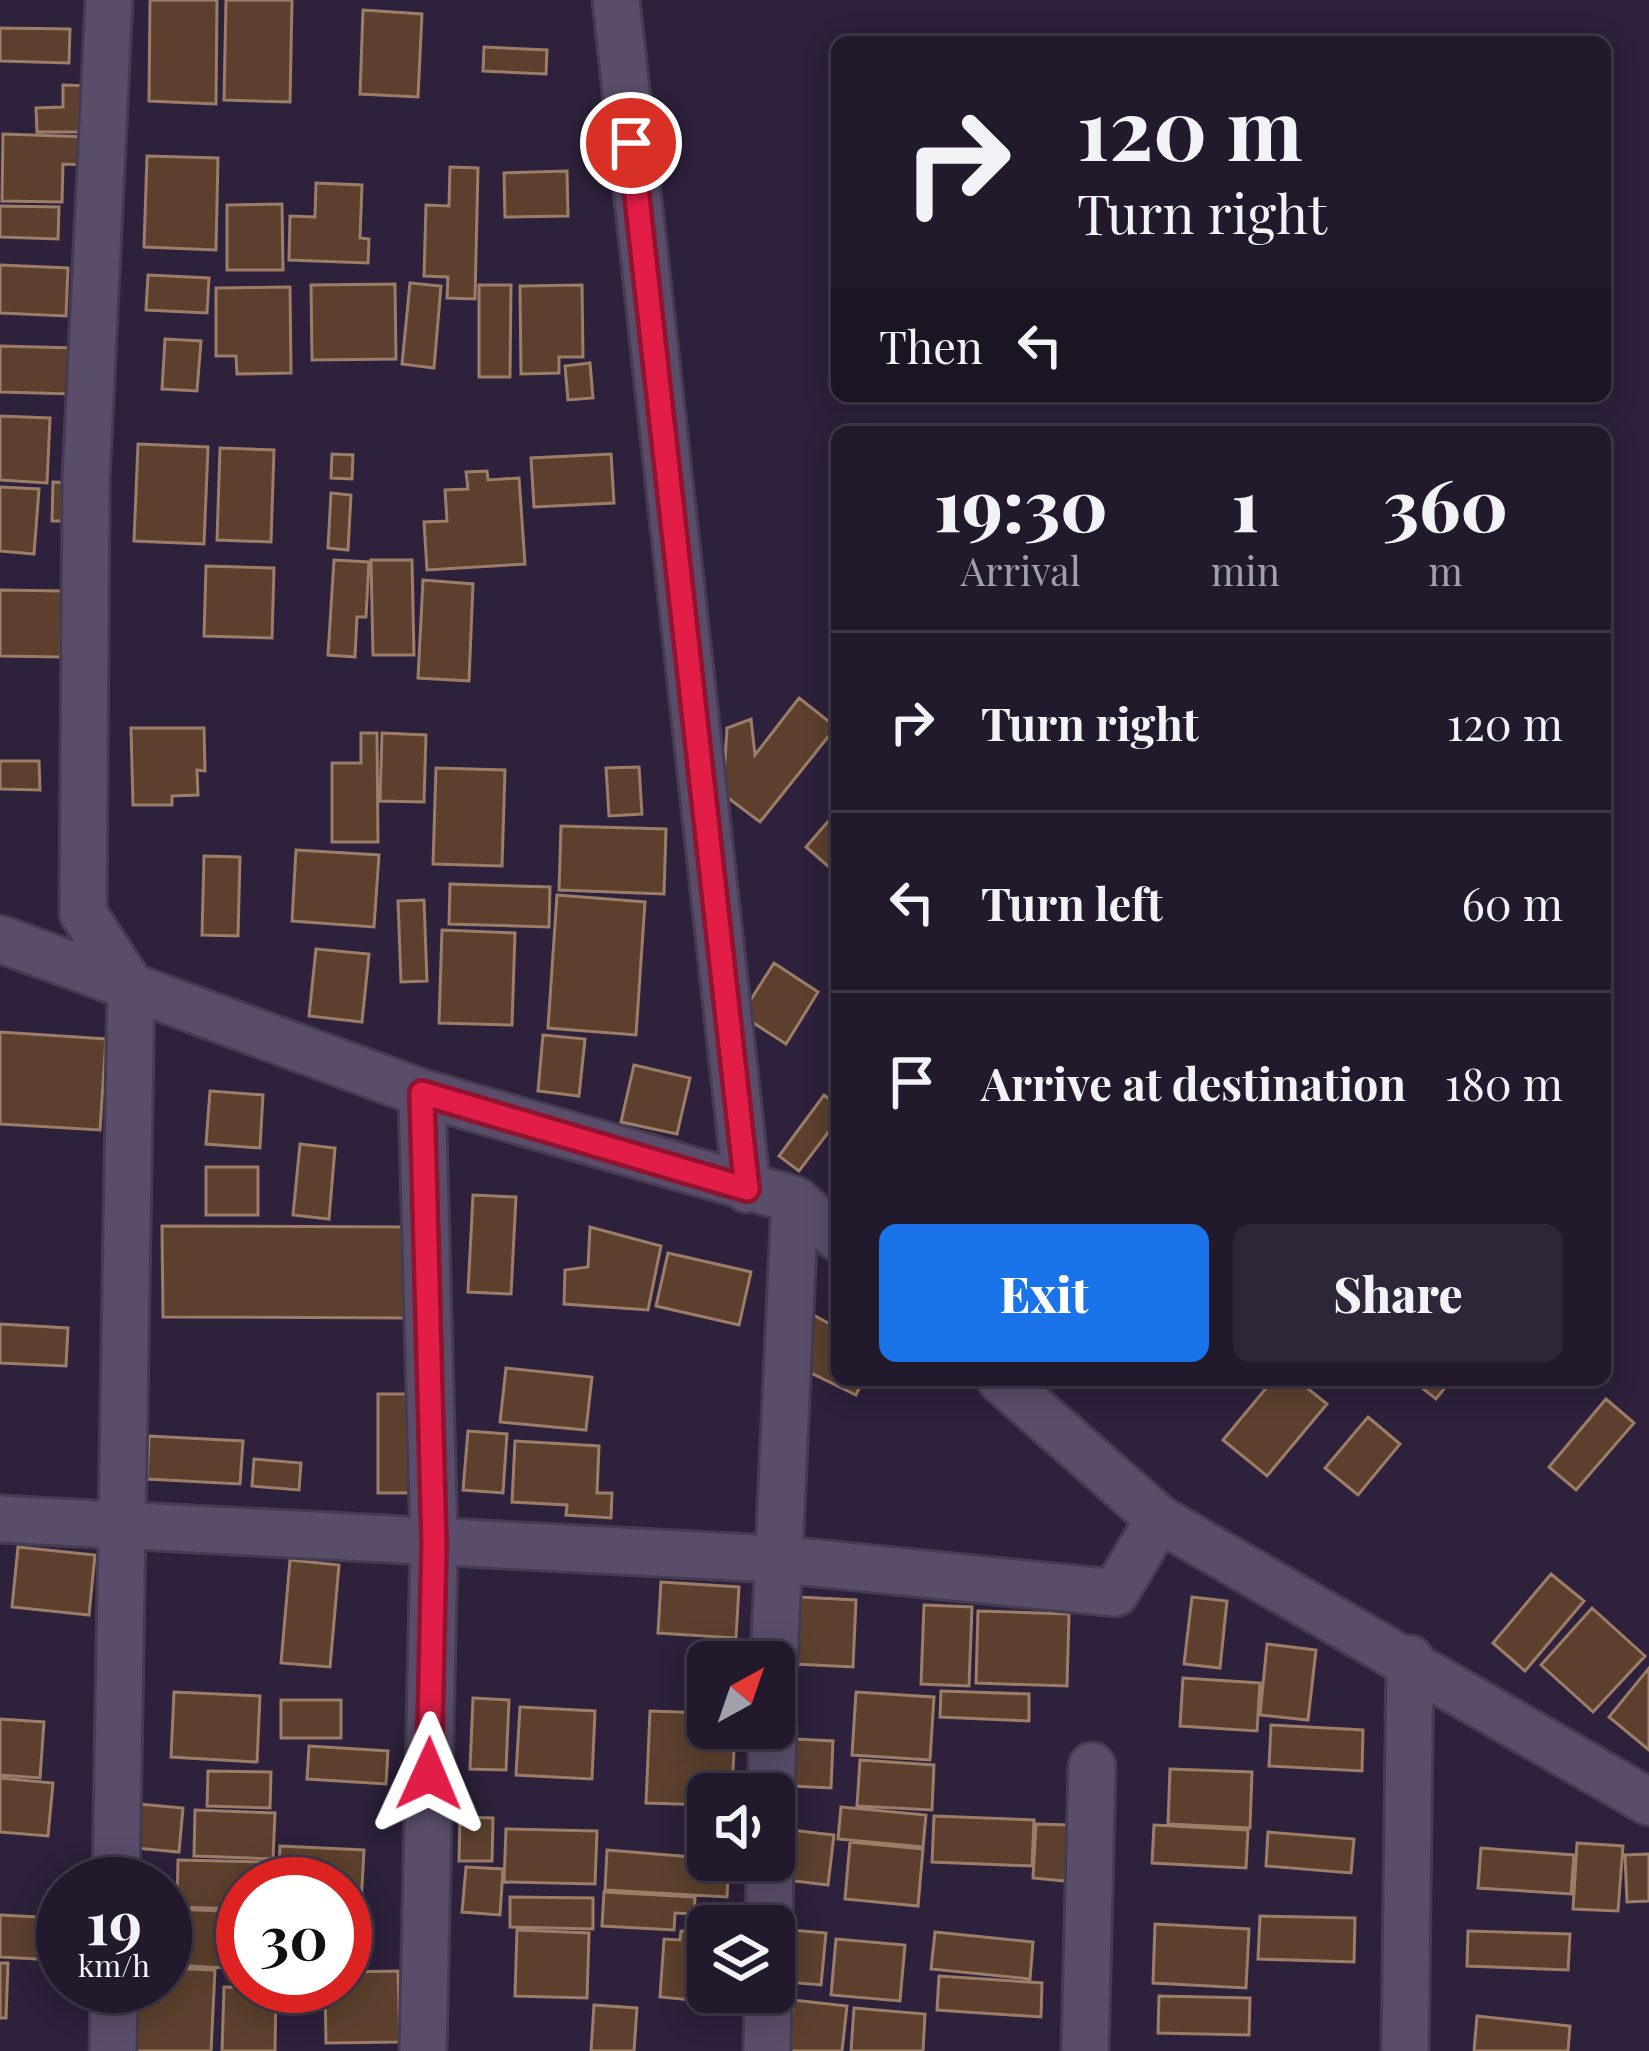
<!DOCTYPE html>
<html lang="en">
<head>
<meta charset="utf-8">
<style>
  :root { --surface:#22192c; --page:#2e2638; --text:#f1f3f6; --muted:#a2a0a9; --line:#3f3848; --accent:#1a73e8 }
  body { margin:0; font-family:"Playfair Display",serif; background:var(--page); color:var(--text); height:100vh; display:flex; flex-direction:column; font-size:45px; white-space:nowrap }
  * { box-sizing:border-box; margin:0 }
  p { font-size:39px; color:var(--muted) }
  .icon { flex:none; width:66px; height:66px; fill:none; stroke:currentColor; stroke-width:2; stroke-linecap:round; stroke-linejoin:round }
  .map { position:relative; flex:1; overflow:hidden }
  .details { position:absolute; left:831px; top:426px; width:780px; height:960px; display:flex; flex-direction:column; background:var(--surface); border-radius:18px; box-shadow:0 6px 30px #0003,0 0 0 3px var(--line) }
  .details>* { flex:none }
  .hud { position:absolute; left:831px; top:36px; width:780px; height:366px; border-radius:18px; box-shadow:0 6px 30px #0003,0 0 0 3px var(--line); background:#22192c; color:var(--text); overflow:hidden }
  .needle { width:78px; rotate:40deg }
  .buttons { position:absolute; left:687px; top:1641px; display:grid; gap:24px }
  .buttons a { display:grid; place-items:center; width:108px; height:108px; border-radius:18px; background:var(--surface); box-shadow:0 6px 30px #0003,0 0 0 3px var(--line); font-size:60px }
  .speed { position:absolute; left:36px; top:1857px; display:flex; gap:24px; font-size:60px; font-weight:700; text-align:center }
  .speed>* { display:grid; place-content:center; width:156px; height:156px; border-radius:50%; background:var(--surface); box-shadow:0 6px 30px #0003,0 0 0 3px var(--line); line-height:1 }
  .speed small { font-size:30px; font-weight:400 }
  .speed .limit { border:18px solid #d22; background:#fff; color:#111 }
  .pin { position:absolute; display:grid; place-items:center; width:102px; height:102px; color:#fff; margin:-51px; border:6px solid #fff; border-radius:50%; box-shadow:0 3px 12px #0007 }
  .me { position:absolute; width:132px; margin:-66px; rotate:1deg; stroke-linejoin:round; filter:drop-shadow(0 0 9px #0008) }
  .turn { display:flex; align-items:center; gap:42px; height:252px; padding:0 48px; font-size:54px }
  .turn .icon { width:156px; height:156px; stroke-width:2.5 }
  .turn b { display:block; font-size:84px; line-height:102px }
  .then { display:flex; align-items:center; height:114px; padding:0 48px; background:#0003; gap:24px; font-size:45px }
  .eta { display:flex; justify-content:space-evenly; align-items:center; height:204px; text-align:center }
  .eta b { font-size:72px; font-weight:800; line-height:84px }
  .primary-button { display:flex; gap:24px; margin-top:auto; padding:24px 48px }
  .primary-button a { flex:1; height:138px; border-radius:18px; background:var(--accent); color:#fff; font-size:48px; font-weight:800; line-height:138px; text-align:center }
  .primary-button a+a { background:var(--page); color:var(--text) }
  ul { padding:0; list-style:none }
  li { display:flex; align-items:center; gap:36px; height:180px; padding:0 48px; border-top:3px solid var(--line) }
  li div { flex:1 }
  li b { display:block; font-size:45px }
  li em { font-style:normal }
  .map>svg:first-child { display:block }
</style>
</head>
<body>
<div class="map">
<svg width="1649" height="2051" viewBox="0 0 1649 2051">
  <rect width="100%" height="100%" fill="#2d213b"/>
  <path fill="#5c402d" stroke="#9c7d68" stroke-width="3" d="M150 0H217L216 104 149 101Z
    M226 0H292L290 102 224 100Z
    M363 10 422 14 418 97 360 94Z
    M0 28 70 29 69 63 0 61Z
    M484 47 547 50 546 74 483 71Z
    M63 85 92 86V132H37L36 108 63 107Z
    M3 134 90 137 89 165 63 164 62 202 2 201Z
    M147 156 218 158 216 250 144 247Z
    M450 167 478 168 475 299 447 298 448 277 424 276 426 205 449 206Z
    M567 171 568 216 505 217 504 173Z
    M316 183 362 185 360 238 369 239 368 263 289 260 290 216 315 217Z
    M282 204 283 270H227V205Z
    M0 206 59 207 58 239 0 237Z
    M0 265 68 268 66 316 0 313Z
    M148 275 209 278 207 313 146 310Z
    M410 283 441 286 434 368 402 364Z
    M395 284 396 359 312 360 311 285Z
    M479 285H511L510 377H479Z
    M582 285 583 357H559V373L521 374 520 286Z
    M290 287 291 373 237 374 236 356H216V288Z
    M165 339 201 341 197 391 162 389Z
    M0 346 74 348 73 394 0 392Z
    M590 363 593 398 568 400 565 366Z
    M0 416 50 418 47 483 0 480Z
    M138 444 208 447 204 544 134 541Z
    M220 448 274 450 271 542 217 540Z
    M332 454 353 455 352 479 331 478Z
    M611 454 614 503 534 507 531 458Z
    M487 471 488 480 519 478 525 564 427 570 424 522 447 521 445 490 468 489 466 472Z
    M53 482 75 483 74 521H52Z
    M0 487 39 489 34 554 0 551Z
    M331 493 351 495 348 550 328 548Z
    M334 560 369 562 366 617H357L355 657 328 655Z
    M371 560H412L414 655H373Z
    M206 566 274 568 272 638 204 636Z
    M423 580 473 584 469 681 418 678Z
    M0 590 62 591 61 657 0 656Z
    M799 698 836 727 760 822 723 794 727 728 751 719 755 755Z
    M131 728H204L205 771 197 770 198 795 172 796V805H133Z
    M361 733H377L378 842H332V763H361Z
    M382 733 426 735 424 802 380 801Z
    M0 761H39L40 790 0 789Z
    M639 767 642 814 609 816 606 768Z
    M436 768 505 770 502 866 433 864Z
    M837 811V874L806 847Z
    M561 826 666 829 664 894 559 890Z
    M296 850 379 855 374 927 292 921Z
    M204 856 240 857 238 936 202 935Z
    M450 884 550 887 549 927 449 924Z
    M557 895 645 902 636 1035 548 1028Z
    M424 900 427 981 401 982 398 901Z
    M442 930 515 933 512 1025 439 1023Z
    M316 949 369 954 362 1022 309 1016Z
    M774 963 818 992 786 1044 741 1015Z
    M0 1032 106 1039 100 1130 0 1124Z
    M543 1035 585 1039 579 1096 538 1091Z
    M634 1065 690 1078 677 1134 621 1122Z
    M210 1091 263 1095 260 1148 206 1144Z
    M824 1095 837 1105V1121L799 1171 779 1156Z
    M300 1144 335 1148 329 1219 293 1215Z
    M206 1167H258V1215H206Z
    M473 1195 516 1197 511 1294 468 1292Z
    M162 1226 413 1227V1318L163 1317Z
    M590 1227 661 1246 648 1310 564 1304 565 1270 588 1267Z
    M668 1253 751 1272 739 1325 656 1306Z
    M808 1312 837 1328V1380H863L856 1395 801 1368Z
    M0 1324 68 1328 66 1366 0 1363Z
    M506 1368 592 1377 586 1430 500 1422Z
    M1273 1380H1313L1307 1388 1327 1404 1267 1476 1223 1440Z
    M1412 1380H1451L1436 1399Z
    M378 1394H419L418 1493H378Z
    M1606 1399 1634 1423 1576 1490 1549 1467Z
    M1368 1417 1400 1444 1358 1495 1325 1468Z
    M468 1431 507 1434 503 1493 463 1490Z
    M149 1436 243 1441 240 1484 147 1479Z
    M515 1441 599 1446 597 1493H612L611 1518 566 1515 567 1505 512 1502Z
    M254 1459 301 1463 299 1490 252 1486Z
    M18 1547 95 1555 89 1615 12 1607Z
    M290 1560 339 1565 330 1667 281 1663Z
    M1551 1574 1584 1601 1525 1671 1493 1643Z
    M661 1582 739 1587 736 1638 658 1633Z
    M798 1597 856 1600 853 1667 795 1664Z
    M1192 1597 1227 1601 1220 1668 1184 1664Z
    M924 1605 972 1607 969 1686 921 1684Z
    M1592 1608 1645 1656 1593 1712 1541 1665Z
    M978 1611 1069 1614 1067 1686 976 1683Z
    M1267 1644 1316 1650 1308 1720 1260 1715Z
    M1649 1668V1750L1609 1717Z
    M1183 1678 1260 1683 1257 1731 1180 1726Z
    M941 1691 1029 1694V1721L940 1717Z
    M174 1692 260 1696 257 1762 171 1757Z
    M856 1692 934 1697 930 1760 852 1755Z
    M473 1698 509 1700 506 1770 470 1769Z
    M281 1700H341V1738H281Z
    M520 1707 595 1711 592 1779 516 1775Z
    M650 1711 708 1713V1728H735L732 1794H708V1805L646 1803Z
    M0 1719 44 1722 40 1778 0 1775Z
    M1271 1725 1363 1730 1362 1771 1269 1766Z
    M795 1739 833 1741 831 1788 793 1786Z
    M309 1746 388 1751 386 1784 307 1779Z
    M860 1760 934 1765 932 1810 857 1806Z
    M1170 1769 1252 1772 1250 1828 1168 1824Z
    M208 1771 271 1772 270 1808 207 1806Z
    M0 1778 53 1783 48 1836 0 1832Z
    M139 1804 183 1808 179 1852 135 1848Z
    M841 1807 926 1815 923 1847 838 1839Z
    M195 1810 275 1813 273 1859 194 1856Z
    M934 1816 1034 1820 1032 1866 932 1862Z
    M460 1817 493 1818 492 1861H459Z
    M1036 1824 1069 1825 1065 1881 1033 1878Z
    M1154 1825 1248 1830 1246 1868 1152 1863Z
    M506 1829 597 1831 595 1884 504 1882Z
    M791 1830 834 1835 828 1885 786 1880Z
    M1268 1832 1354 1839 1351 1873 1266 1866Z
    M850 1842 923 1849 918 1906 845 1899Z
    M1577 1843 1623 1846 1618 1911 1573 1909Z
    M280 1846 364 1850 361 1905 345 1904V1884H278Z
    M1481 1848 1574 1855 1571 1894 1478 1888Z
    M607 1850 729 1860 727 1897 605 1890Z
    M1649 1854V1901L1627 1902 1625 1855Z
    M178 1860 268 1862 267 1884H243V1909L177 1907Z
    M466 1867 503 1869 500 1915 462 1912Z
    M604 1892 695 1897 694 1914 675 1913 674 1930 602 1926Z
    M510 1897 593 1898V1929L510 1927Z
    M175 1909 243 1912V1969L172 1965Z
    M0 1915 57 1918 54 1960 0 1957Z
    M1260 1916 1355 1918 1354 1962 1258 1959Z
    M1155 1924 1249 1929 1246 1988 1153 1983Z
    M517 1930 589 1933 587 1998 515 1996Z
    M791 1930 826 1933 821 1985 786 1982Z
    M681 1931 706 1933 708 1992H736L735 2004 660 1997 664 1939 680 1940Z
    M1468 1931 1570 1934 1568 1970 1467 1966Z
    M935 1932 1033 1942 1030 1979 931 1969Z
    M836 1939 905 1945 900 2001 831 1995Z
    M0 1963H8L6 2018H0Z
    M165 1968 215 1970 211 2051H129L133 1986H165Z
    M398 1971 400 2042 326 2043 325 1986H345V1972Z
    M939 1976 1042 1983 1041 2017 937 2010Z
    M224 1987 276 1988 275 2051H222Z
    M1159 1996 1250 1998 1249 2035 1158 2033Z
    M793 2000 847 2006 842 2051H788Z
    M594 2005 637 2008 634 2051H591Z
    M854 2008 925 2014 923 2051H851Z
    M1477 2016 1570 2026 1568 2051H1474Z"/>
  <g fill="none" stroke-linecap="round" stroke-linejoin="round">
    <defs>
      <path id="minor" d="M109 0 86 479 83 913 131 987 116 1884
        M616 0 747 1189
        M0 939 422 1093 795 1200 837 1237
        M422 1093 434 1544 423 2051
        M1001 1380 1159 1519 1649 1802
        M0 1519 775 1559 1115 1593 1159 1519
        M774 1662 795 1200
        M771 1794 773 1728
        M769 1926 770 1860
        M113 2051 114 1986
        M767 2051 768 1992
        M1085 2051 1092 1766
        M1405 2051 1410 1659"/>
    </defs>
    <use href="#minor" stroke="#463c52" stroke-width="51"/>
    <use href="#minor" stroke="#5a4d6a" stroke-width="45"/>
  </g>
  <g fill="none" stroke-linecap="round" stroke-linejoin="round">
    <defs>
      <path id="route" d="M429 1774 434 1544 422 1093 747 1189 631 143"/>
    </defs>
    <use href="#route" stroke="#92132f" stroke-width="30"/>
    <use href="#route" stroke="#e11d48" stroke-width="21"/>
  </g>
</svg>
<div class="buttons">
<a><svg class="needle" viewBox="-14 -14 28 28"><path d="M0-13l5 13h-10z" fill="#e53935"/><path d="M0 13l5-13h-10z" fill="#a2a0a9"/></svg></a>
<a><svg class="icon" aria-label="sound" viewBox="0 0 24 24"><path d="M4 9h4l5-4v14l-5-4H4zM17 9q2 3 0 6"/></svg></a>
<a><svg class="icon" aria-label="layers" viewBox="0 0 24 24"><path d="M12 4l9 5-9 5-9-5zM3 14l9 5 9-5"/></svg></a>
</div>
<div class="speed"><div>19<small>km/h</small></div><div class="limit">30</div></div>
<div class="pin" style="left:631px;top:143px;background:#d93025"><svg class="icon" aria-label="arrive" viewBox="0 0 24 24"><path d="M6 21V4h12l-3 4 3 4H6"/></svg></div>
<svg class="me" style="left:429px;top:1774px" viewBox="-20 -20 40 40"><path d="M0-17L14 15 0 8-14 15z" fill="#e11d48" stroke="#fff" stroke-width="4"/></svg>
<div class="hud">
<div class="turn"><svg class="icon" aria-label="right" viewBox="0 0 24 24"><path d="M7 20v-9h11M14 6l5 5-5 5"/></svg><div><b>120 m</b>Turn right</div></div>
<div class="then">Then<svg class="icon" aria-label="left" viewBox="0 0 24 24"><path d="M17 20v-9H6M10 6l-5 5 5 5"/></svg></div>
</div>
<section class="details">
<div class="eta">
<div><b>19:30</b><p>Arrival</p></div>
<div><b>1</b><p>min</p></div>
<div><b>360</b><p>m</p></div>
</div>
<ul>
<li><svg class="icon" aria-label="right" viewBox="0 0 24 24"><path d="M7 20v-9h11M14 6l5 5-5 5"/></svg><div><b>Turn right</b></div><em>120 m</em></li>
<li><svg class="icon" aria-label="left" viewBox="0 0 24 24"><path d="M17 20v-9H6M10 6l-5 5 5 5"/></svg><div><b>Turn left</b></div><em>60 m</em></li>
<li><svg class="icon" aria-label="arrive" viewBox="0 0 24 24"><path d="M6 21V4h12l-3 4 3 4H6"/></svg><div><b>Arrive at destination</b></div><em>180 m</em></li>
</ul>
<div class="primary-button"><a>Exit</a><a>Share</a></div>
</section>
</div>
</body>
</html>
